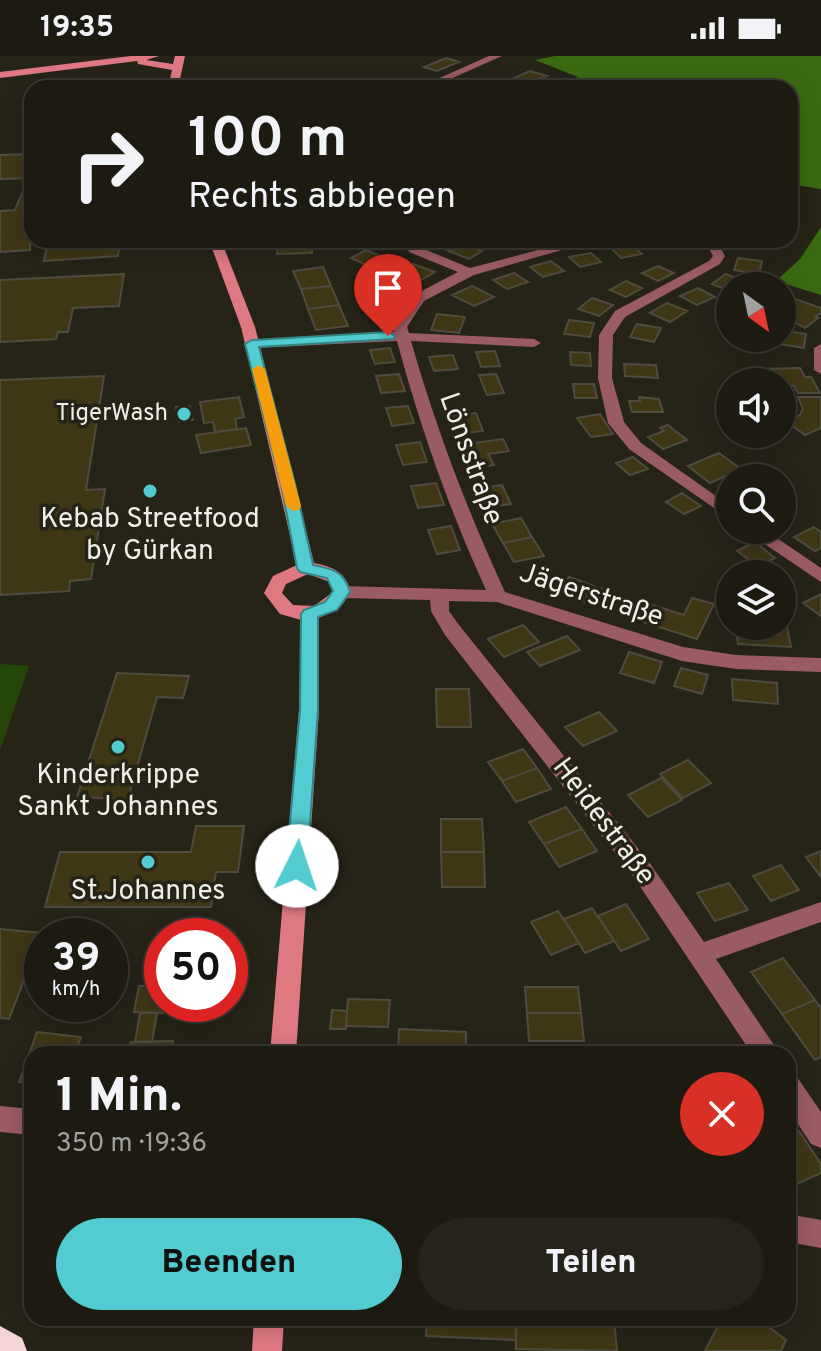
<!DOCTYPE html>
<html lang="de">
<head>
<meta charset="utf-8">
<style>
  :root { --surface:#1c1a11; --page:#25231a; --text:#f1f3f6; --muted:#a0a19f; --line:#3a3831; --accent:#52ccd0 }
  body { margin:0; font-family:Overpass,sans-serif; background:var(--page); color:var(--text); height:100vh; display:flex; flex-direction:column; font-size:30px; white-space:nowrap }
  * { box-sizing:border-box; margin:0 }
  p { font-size:26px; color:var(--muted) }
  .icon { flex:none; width:44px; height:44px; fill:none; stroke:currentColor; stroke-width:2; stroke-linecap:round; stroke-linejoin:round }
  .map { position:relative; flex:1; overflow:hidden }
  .drawer { position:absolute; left:24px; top:990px; width:772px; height:280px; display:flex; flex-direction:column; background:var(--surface); border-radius:24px; box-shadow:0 4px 20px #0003,0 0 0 2px var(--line) }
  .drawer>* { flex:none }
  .top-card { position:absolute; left:24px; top:24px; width:774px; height:168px; border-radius:24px; box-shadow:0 4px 20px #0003,0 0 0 2px var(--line); background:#1c1a11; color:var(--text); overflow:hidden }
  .needle { width:52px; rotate:147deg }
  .buttons { position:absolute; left:716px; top:216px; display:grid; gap:16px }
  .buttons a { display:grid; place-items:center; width:80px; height:80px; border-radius:50%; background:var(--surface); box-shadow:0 4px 20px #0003,0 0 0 2px var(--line); font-size:40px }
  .speed { position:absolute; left:24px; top:862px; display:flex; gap:16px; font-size:40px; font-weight:700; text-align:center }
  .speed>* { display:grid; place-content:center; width:104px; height:104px; border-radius:50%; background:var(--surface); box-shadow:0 4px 20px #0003,0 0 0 2px var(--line); line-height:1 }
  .speed small { font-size:20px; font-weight:400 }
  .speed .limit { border:12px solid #d22; background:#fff; color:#111 }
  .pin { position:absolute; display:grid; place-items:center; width:68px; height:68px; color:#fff; margin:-82px -34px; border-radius:50% 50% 50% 0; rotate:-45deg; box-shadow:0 0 8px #0007 }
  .pin .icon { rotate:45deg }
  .me { position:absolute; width:88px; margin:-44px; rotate:4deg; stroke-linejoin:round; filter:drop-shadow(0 0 6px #0008) }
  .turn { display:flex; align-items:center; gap:28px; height:168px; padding:0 32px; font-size:36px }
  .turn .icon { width:104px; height:104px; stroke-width:2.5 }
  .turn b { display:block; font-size:56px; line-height:68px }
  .round { display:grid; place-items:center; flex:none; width:84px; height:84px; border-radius:42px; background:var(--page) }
  .head { display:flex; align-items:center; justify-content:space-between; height:136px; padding:0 32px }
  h1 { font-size:48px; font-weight:800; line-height:60px }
  .action { display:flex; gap:16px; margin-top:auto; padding:16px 32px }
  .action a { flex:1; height:92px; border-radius:48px; background:var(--accent); color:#111; font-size:32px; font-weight:800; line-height:92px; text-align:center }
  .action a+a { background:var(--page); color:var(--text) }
  .status { display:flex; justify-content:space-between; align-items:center; height:56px; padding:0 40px; background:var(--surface); direction:ltr }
  .status svg { height:22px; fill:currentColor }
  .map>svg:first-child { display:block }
</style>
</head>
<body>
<div class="status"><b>19:35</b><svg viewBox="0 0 49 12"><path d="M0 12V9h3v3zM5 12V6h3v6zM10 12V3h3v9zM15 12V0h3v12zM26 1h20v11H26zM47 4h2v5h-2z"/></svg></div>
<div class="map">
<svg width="821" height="1295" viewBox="0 0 821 1295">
  <rect width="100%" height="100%" fill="#262317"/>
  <path fill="#254609" d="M0 608 29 610 0 694Z"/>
  <path fill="#3b6a13" d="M555 0H821V133L790 128V32H552L578 21 535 4Z
    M821 171V239L776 225 800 203Z"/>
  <path fill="#3f3616" stroke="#4f4b3e" stroke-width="2" d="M446 2 459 6 437 15 424 11Z
    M530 15 547 20 529 26 514 22Z
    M32 98V122L0 123V99Z
    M23 135H32L30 194 0 196V155L15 154Z
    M48 184H120L118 200 44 205Z
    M279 184H313L312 197 277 198Z
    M435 184H452L462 188 449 195 429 188Z
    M735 184H756L762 190 742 192Z
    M462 188 482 195 469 203 449 195Z
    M633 190 642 198 621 202 611 192Z
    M366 194 386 202 371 211 351 202Z
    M591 197 601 206 580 211 569 201Z
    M738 202 762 205 759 218 734 214Z
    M551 205 564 215 543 221 530 211Z
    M413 208 435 216 421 224 400 216Z
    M658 210 674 217 658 225 642 217Z
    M323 211 331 230 301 233 293 215Z
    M514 217 528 226 507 233 493 224Z
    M124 218 119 250 73 252 68 276H58L56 283 0 286V224Z
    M726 218 749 227 745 230H730V235L712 228Z
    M626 225 642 232 626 241 610 234Z
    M370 228 400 235 382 253 365 250 369 245 362 243 370 236 364 234Z
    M331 230 339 249 308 253 301 233Z
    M472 230 494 241 474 250 452 239Z
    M698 232 715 241 697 249 680 240Z
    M592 242 613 249 599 260 578 253Z
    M792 242 821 252V257L815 261 818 262 805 272 782 260V247Z
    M667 247 687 255 670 266 650 257Z
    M339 249 348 270 316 274 308 253Z
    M437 258 465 261 459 277 431 274Z
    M569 264 594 267 590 281 564 278Z
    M637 268 661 272 654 286 630 281Z
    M782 274 806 278 804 292 762 285 763 282H782Z
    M390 292 395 306 375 308 370 294Z
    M495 295 500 310 481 311 476 296Z
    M570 296 590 297 591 310 571 309Z
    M453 299 458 313 434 315 429 301Z
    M624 308 656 309 658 322 625 320Z
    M800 312 805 321H811L820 337H798L794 330 768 326 762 313Z
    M399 318 405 335 381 337 376 320Z
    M496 318 504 337 487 339 479 319Z
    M104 320 86 434 105 433 91 523 70 525 69 535 0 539V324Z
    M573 328H594L597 342H575Z
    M239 341 244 361 235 363 237 373 215 376 213 366 204 367 200 346Z
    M639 341 659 343 663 356H632L629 345H640Z
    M798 341H821V372L805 379 787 366 800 359 803 353Z
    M190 350 193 364 179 366 176 351Z
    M408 350 414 367 392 370 386 352Z
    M476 357 483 375 457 378 450 360Z
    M600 358 613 378 591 381 577 362Z
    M668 369 687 384 663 393 648 381 664 375 660 372Z
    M246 372 251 389 201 397 196 379Z
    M503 383 509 395 488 398 494 409 469 413 459 389Z
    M420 386 427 406 403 409 396 389Z
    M719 397 741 413 710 427 688 410Z
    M633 401 648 413 630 419 616 407Z
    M436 427 444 449 418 452 411 430Z
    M502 429 511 448 488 451 479 432Z
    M682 437 701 450 684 458 666 446Z
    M521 462 532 481 503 487 492 468Z
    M451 470 460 494 437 498 428 474Z
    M814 471 821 476V492L815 495 794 481Z
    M532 481 544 500 514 506 503 487Z
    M755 486 775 502 758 510 737 495Z
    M569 521 602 533 591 548 558 536Z
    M821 538V560L803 547Z
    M692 542 714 548 697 583 643 566 652 549 684 559Z
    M782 564 786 565 791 591 738 588 735 570H782Z
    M523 569 539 586 504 601 488 583Z
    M567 580 580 594 540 610 527 596Z
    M629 596 662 606 654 627 620 617Z
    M681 612 708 619 702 638 674 630Z
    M117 617 189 620 183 642 157 641 128 743 77 741Z
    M732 623 777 627 778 648 733 644Z
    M436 633H469L471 671H437Z
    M599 656 617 675 583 690 565 671Z
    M523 693 537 712 502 725 488 706Z
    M688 704 711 727 683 742 660 718Z
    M537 712 551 733 516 746 502 725Z
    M661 722 682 744 648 761 628 739Z
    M566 751 582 773 544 788 529 766Z
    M441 763H482L484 796H441Z
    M196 770H244L238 816H216L211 851H45L60 796H191Z
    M582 773 597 795 559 811 544 788Z
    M821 795V821L806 801Z
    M441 796H484L485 831H442Z
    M781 809 799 834 771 845 753 820Z
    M729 827 748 854 715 865 697 837Z
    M626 848 649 883 621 895 598 860Z
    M592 852 614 885 585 897 564 863Z
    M558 855 579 887 551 899 531 866Z
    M0 873 42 877 9 963 0 962Z
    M783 902 815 944 782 958 751 916Z
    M139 930H162V948H176L175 957 134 956Z
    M525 931H578L581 957H527Z
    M348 943 390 944 388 971 346 970Z
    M815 944 821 952V1001L815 1004 782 958Z
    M332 954 347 955 346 973H330Z
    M140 957H157L152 986H135Z
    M527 957H581L584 985H529Z
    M399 973 466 976V998H398Z
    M37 976 81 981 78 989 91 990 88 998H32V1028L19 1026Z
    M173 985 171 998H129L131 986Z
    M799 1075 821 1108V1117L788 1132V1080Z
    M166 1262H204L203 1268 166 1269Z
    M427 1262H516V1284L426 1280Z
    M516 1262H614L617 1295 516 1293Z
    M722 1262H757L786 1284 781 1295H705Z"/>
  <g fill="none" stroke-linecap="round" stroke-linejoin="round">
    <path fill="#9a5b61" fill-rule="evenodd" d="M489 0H502L430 32H417Z
      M405 184H417L419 191 470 212 576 184H597L474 219 424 245 407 271 409 277 534 283 541 287 534 291 411 285C436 372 467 454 505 536L683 591 736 599 821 602V616L736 613 682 605 497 546 449 545V555L459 569 649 806 704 886 821 846V866L716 903 780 998H752L633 820 445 579 431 555 430 544 342 542 333 536 342 530 486 534C449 453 420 371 397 285L252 292 245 288 252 284 394 276 393 271 414 239 458 216 409 196Z
      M704 184H716L725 200 720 208 625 261 613 279 612 322 624 366 641 387 730 450V463L629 393 608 367 598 322 599 279 615 255 709 205 713 200Z
      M821 288V318L814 314V292Z
      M744 474H765L821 512V526Z
      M788 1017 797 1021 821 1056V1092L811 1088 788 1053Z
      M0 1050 32 1053V1079L0 1076Z
      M788 1158 821 1164V1192L788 1186Z"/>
    <path fill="#de7984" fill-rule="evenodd" d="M131 0H159L146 4 173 8 175 0H185L178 32H168L172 14 138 8 137 5 0 22V16Z
      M209 184H221L255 271 314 507C334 511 345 516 351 536L342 549 319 562V654L296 998H270L299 654 301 564 280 558 264 537 273 520 297 509 241 271ZM308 518 330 526 333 536 314 550 293 549 282 537 286 528Z
      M254 1262H284L282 1295H252Z"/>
    <path fill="#f5d4d6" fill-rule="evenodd" d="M0 1270 22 1282 27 1295H0Z"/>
  </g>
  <path fill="#52ccd0" stroke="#358587" stroke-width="2" d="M388 276 395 280 393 283 259 291 295 428 313 509C333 513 344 515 350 536L337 554 318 561V654L307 810 304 816 297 819 289 816 286 810 300 654 301 558 304 554 325 546 333 535 327 522 300 516 297 512 281 428 245 288 252 284Z"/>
  <path fill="#f59e0b" d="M259 309 265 313 301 450 299 454 293 455 286 450 252 313Z"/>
  <g fill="#52ccd0" stroke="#262317" stroke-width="3">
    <circle cx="184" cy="358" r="8"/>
    <circle cx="150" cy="435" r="8"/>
    <circle cx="118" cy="691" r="8"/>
    <circle cx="148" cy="806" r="8"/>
  </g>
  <g text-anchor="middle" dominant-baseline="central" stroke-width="7" stroke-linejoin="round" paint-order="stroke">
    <g font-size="24" fill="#f0eee6" stroke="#262317" text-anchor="end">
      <text x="168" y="358">TigerWash</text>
    </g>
    <g font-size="28" fill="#f0eee6" stroke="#262317">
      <text transform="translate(470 403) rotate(70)">Lönsstraße</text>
      <text transform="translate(591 540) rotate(18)">Jägerstraße</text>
      <text transform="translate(603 766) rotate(53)">Heidestraße</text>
    </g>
    <g font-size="28" fill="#f0eee6" stroke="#262317">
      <text x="150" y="464">Kebab Streetfood<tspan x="150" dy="32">by Gürkan</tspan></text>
      <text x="118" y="720">Kinderkrippe<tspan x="118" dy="32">Sankt Johannes</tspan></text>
      <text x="148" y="836">St.Johannes</text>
    </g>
  </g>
</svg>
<div class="buttons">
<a><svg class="needle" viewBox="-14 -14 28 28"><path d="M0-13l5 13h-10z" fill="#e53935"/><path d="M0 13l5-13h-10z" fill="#a0a19f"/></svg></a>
<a><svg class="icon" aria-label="sound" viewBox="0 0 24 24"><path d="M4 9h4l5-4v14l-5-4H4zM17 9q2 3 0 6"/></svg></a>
<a><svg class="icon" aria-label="search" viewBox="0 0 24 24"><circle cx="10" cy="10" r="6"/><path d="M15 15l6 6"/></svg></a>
<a><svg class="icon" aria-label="layers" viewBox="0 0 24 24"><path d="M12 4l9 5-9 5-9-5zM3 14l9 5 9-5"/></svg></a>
</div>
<div class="speed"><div>39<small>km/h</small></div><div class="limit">50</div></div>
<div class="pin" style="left:388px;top:280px;background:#d93025"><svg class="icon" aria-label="arrive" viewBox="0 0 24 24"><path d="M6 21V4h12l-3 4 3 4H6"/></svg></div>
<svg class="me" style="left:297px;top:810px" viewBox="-20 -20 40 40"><circle r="19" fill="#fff"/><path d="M0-13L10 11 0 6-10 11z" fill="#52ccd0"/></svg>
<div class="top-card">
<div class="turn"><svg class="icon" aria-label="right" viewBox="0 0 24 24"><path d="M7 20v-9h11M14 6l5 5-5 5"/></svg><div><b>100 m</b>Rechts abbiegen</div></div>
</div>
<section class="drawer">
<div class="head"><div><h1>1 Min.</h1><p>350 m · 19:36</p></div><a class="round" style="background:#d93025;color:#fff"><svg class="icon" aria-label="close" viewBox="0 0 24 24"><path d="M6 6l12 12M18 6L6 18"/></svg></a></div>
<div class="action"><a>Beenden</a><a>Teilen</a></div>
</section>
</div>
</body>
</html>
